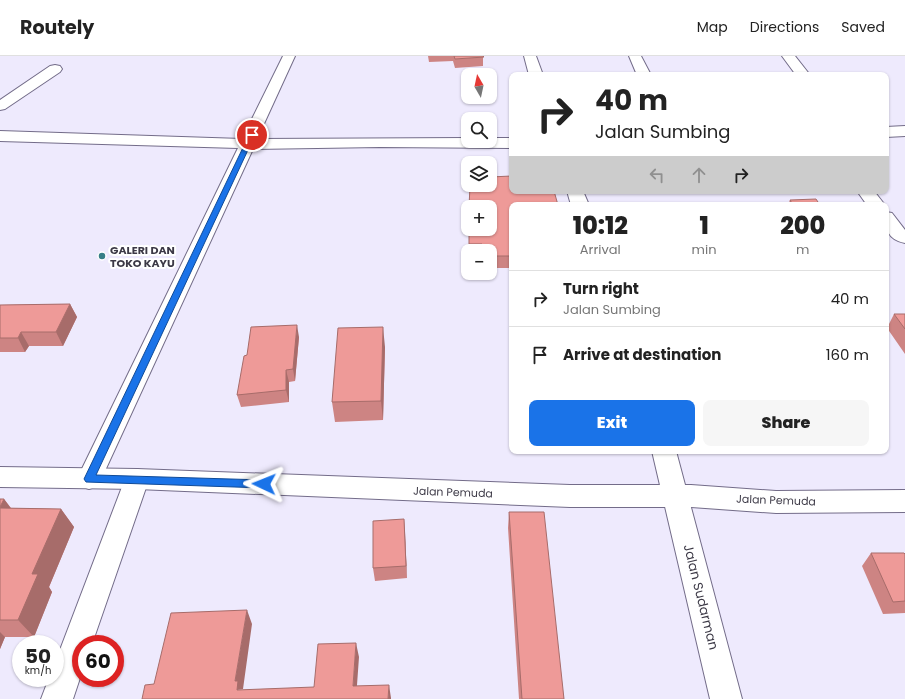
<!DOCTYPE html>
<html lang="en">
<head>
<meta charset="utf-8">
<style>
  :root { --surface:#fff; --page:#f6f6f6; --text:#222; --muted:#767676; --line:#e0e0e0; --accent:#1a73e8 }
  body { margin:0; font-family:Poppins,sans-serif; background:var(--page); color:var(--text); height:100vh; display:flex; flex-direction:column; font-size:15px; white-space:nowrap }
  * { box-sizing:border-box; margin:0 }
  p { font-size:13px; color:var(--muted) }
  .icon { flex:none; width:22px; height:22px; fill:none; stroke:currentColor; stroke-width:2; stroke-linecap:round; stroke-linejoin:round }
  .map { position:relative; flex:1; overflow:hidden }
  .panel { position:absolute; left:509px; top:146px; width:380px; height:252px; display:flex; flex-direction:column; background:var(--surface); border-radius:8px; box-shadow:0 1px 3px #0004 }
  .panel>* { flex:none }
  .guide { position:absolute; left:509px; top:16px; width:380px; height:122px; border-radius:8px; box-shadow:0 1px 3px #0004; background:#fff; color:var(--text); overflow:hidden }
  .needle { width:26px; rotate:351deg }
  .tools { position:absolute; left:461px; top:12px; display:grid; gap:8px }
  .tools a { display:grid; place-items:center; width:36px; height:36px; border-radius:8px; background:var(--surface); box-shadow:0 1px 3px #0004; font-size:20px }
  .speed { position:absolute; left:12px; top:579px; display:flex; gap:8px; font-size:20px; font-weight:700; text-align:center }
  .speed>* { display:grid; place-content:center; width:52px; height:52px; border-radius:50%; background:var(--surface); box-shadow:0 1px 3px #0004; line-height:1 }
  .speed small { font-size:10px; font-weight:400 }
  .speed .limit { border:6px solid #d22; background:#fff; color:#111 }
  .pin { position:absolute; display:grid; place-items:center; width:34px; height:34px; color:#fff; margin:-17px; border:2px solid #fff; border-radius:50%; box-shadow:0 1px 4px #0007 }
  .me { position:absolute; width:44px; margin:-22px; rotate:272deg; stroke-linejoin:round; filter:drop-shadow(0 0 3px #0008) }
  .turn { display:flex; align-items:center; gap:14px; height:84px; padding:0 20px; font-size:18px }
  .turn .icon { width:52px; height:52px; stroke-width:2.5 }
  .turn b { display:block; font-size:28px; line-height:34px }
  .lanes { display:flex; align-items:center; height:38px; padding:0 20px; background:#0003; justify-content:center; gap:20px; direction:ltr }
  .lanes .off { opacity:.35 }
  .eta { display:flex; justify-content:space-evenly; align-items:center; height:68px; text-align:center }
  .eta b { font-size:24px; font-weight:800; line-height:28px }
  .cta { display:flex; gap:8px; margin-top:auto; padding:8px 20px }
  .cta a { flex:1; height:46px; border-radius:8px; background:var(--accent); color:#fff; font-size:16px; font-weight:800; line-height:46px; text-align:center }
  .cta a+a { background:var(--page); color:var(--text) }
  ul { padding:0; list-style:none }
  li { display:flex; align-items:center; gap:12px; height:56px; padding:0 20px; border-top:1px solid var(--line) }
  li div { flex:1 }
  li b { display:block; font-size:15px }
  li em { font-style:normal }
  header { display:flex; align-items:center; gap:24px; box-sizing:border-box; height:56px; padding:0 20px; background:var(--surface); border-bottom:1px solid var(--line) }
  header strong { font-size:19px }
  nav { display:flex; gap:22px; margin-inline-start:auto; font-size:14px }
  .map>svg:first-child { display:block }
</style>
</head>
<body>
<header>
<strong>Routely</strong>
<nav><a>Map</a><a>Directions</a><a>Saved</a></nav>
</header>
<div class="map">
<svg width="905" height="643" viewBox="0 0 905 643">
  <rect width="100%" height="100%" fill="#eeeafd"/>
  <g fill="none" stroke-linecap="round" stroke-linejoin="round">
    <defs>
      <path id="street" d="M629 0H641L651 19H637Z
        M782 0H795L810 19H796Z
        M55 9 60 10 62 13 60 16 5 53 0 54V44L50 10Z
        M857 135H874L885 149H867Z
        M886 156 892 157 905 174V187C886 183 886 172 886 156Z
        M137 413 146 416 149 423 92 588H81V619L73 643H41L49 622H55V607L125 423 128 416Z"/>
      <path id="secondary" d="M283 0H295L257 83 468 82V85H490V82H512V92L380 91 253 93 98 430 89 433 80 430 77 423 238 92 0 85V75L242 83Z
        M524 0H536L543 19H529Z
        M905 70V80L886 81V71Z
        M567 135H583L589 149H571Z
        M652 395H676L742 643H710Z"/>
      <path id="primary" d="M0 411 137 413 570 429H691L776 435 905 434V456L776 457 691 451H570L137 433 0 431Z"/>
    </defs>
    <use href="#street" stroke="#736c89" stroke-width="2"/>
    <use href="#secondary" stroke="#736c89" stroke-width="2"/>
    <use href="#primary" stroke="#736c89" stroke-width="2"/>
    <use href="#street" fill="#fff" fill-rule="evenodd"/>
    <use href="#secondary" fill="#fff" fill-rule="evenodd"/>
    <use href="#primary" fill="#fff" fill-rule="evenodd"/>
  </g>
  <path fill="#cd8483" d="M428 0H483V10L455 12 453 5 429 6Z
    M476 129H490L512 149V212H490V195H469V173Z
    M790 144 820 149H788Z
    M70 248 77 261 63 290H29L25 296H0V249Z
    M894 258H905V298L887 272Z
    M299 281 295 325 289 326V346L241 351 237 339 247 299Z
    M385 291 383 364 335 366 332 346Z
    M0 443H4L11 452 61 453 74 471 49 531 52 536 34 581H5L0 593Z
    M509 456 564 643H519L508 472Z
    M404 463 407 522 375 525 373 512Z
    M871 497 905 498V557L883 558 862 510Z"/>
  <path fill="#a76c6a" d="M70 248 77 261 63 290 56 276Z
    M297 269 299 281 295 325 293 313Z
    M383 271 385 291 383 364 381 345Z
    M21 276 29 290 25 296 18 282Z
    M286 314 289 326V346L286 334Z
    M4 443 18 462 0 452Z
    M61 453 74 471 49 531 52 536 34 581 18 564 32 518Z
    M404 463 405 476 407 522 406 510Z
    M247 554 252 568 243 633 237 634 235 625Z
    M0 576 5 581 0 593Z
    M356 587 359 601 356 643 353 630Z
    M389 629 391 642V643H388Z"/>
  <path fill="#ee9a98" stroke="#a76c6a" d="M454 0H483L484 1 455 3Z
    M512 120V135H554L558 149H512V200H490V195H482V188H469V173H490V151H469L470 130H477V129H490V121Z
    M816 143 820 149H793L790 144Z
    M70 248 56 276H21L18 282H0V249Z
    M894 258H905V273Z
    M297 269 293 313 286 314V334L237 339 244 300 247 299 251 271Z
    M383 271 381 345 332 346 338 272Z
    M0 443H4L0 451Z
    M0 452 61 453 32 518H38L18 564H0Z
    M509 456H544L564 643H522Z
    M404 463 406 510 373 512V465Z
    M871 497H904L905 498V545L893 546Z
    M247 554 235 625H238L237 634 314 631 318 588 356 587 353 630 389 629 388 643H142L145 629 154 628 171 557Z"/>
  <path fill="#1a73e8" stroke="#114b97" d="M250 77 255 79 96 419 264 424 268 425 269 428 268 431 264 432 86 426 84 423Z"/>
  <circle fill="#377e87" stroke="#fff" stroke-width="1.5" cx="102" cy="200" r="4"/>
  <g text-anchor="middle" dominant-baseline="central" stroke-width="4" stroke-linejoin="round" paint-order="stroke">
    <g font-size="11" font-weight="bold" fill="#3c3946" stroke="#fff" text-anchor="start">
      <text x="110" y="194">GALERI DAN<tspan x="110" dy="13">TOKO KAYU</tspan></text>
    </g>
    <g font-size="11" fill="#3c3946" stroke="#fff">
      <text transform="translate(453 436) rotate(2)">Jalan Pemuda</text>
      <text transform="translate(776 444) rotate(2)">Jalan Pemuda</text>
    </g>
    <g font-size="13" fill="#3c3946" stroke="#fff">
      <text transform="translate(701 541) rotate(76)">Jalan Sudarman</text>
    </g>
  </g>
</svg>
<div class="tools">
<a><svg class="needle" viewBox="-14 -14 28 28"><path d="M0-13l5 13h-10z" fill="#e53935"/><path d="M0 13l5-13h-10z" fill="#767676"/></svg></a>
<a><svg class="icon" aria-label="search" viewBox="0 0 24 24"><circle cx="10" cy="10" r="6"/><path d="M15 15l6 6"/></svg></a>
<a><svg class="icon" aria-label="layers" viewBox="0 0 24 24"><path d="M12 4l9 5-9 5-9-5zM3 14l9 5 9-5"/></svg></a>
<a>+</a>
<a>−</a>
</div>
<div class="speed"><div>50<small>km/h</small></div><div class="limit">60</div></div>
<div class="pin" style="left:252px;top:79px;background:#d93025"><svg class="icon" aria-label="arrive" viewBox="0 0 24 24"><path d="M6 21V4h12l-3 4 3 4H6"/></svg></div>
<svg class="me" style="left:264px;top:428px" viewBox="-20 -20 40 40"><path d="M0-17L14 15 0 8-14 15z" fill="#1a73e8" stroke="#fff" stroke-width="4"/></svg>
<div class="guide">
<div class="turn"><svg class="icon" aria-label="right" viewBox="0 0 24 24"><path d="M7 20v-9h11M14 6l5 5-5 5"/></svg><div><b>40 m</b>Jalan Sumbing</div></div>
<div class="lanes"><svg class="icon off" aria-label="left" viewBox="0 0 24 24"><path d="M17 20v-9H6M10 6l-5 5 5 5"/></svg><svg class="icon off" aria-label="ahead" viewBox="0 0 24 24"><path d="M12 20V5M6 11l6-6 6 6"/></svg><svg class="icon" aria-label="right" viewBox="0 0 24 24"><path d="M7 20v-9h11M14 6l5 5-5 5"/></svg></div>
</div>
<section class="panel">
<div class="eta">
<div><b>10:12</b><p>Arrival</p></div>
<div><b>1</b><p>min</p></div>
<div><b>200</b><p>m</p></div>
</div>
<ul>
<li><svg class="icon" aria-label="right" viewBox="0 0 24 24"><path d="M7 20v-9h11M14 6l5 5-5 5"/></svg><div><b>Turn right</b><p>Jalan Sumbing</p></div><em>40 m</em></li>
<li><svg class="icon" aria-label="arrive" viewBox="0 0 24 24"><path d="M6 21V4h12l-3 4 3 4H6"/></svg><div><b>Arrive at destination</b></div><em>160 m</em></li>
</ul>
<div class="cta"><a>Exit</a><a>Share</a></div>
</section>
</div>
</body>
</html>
